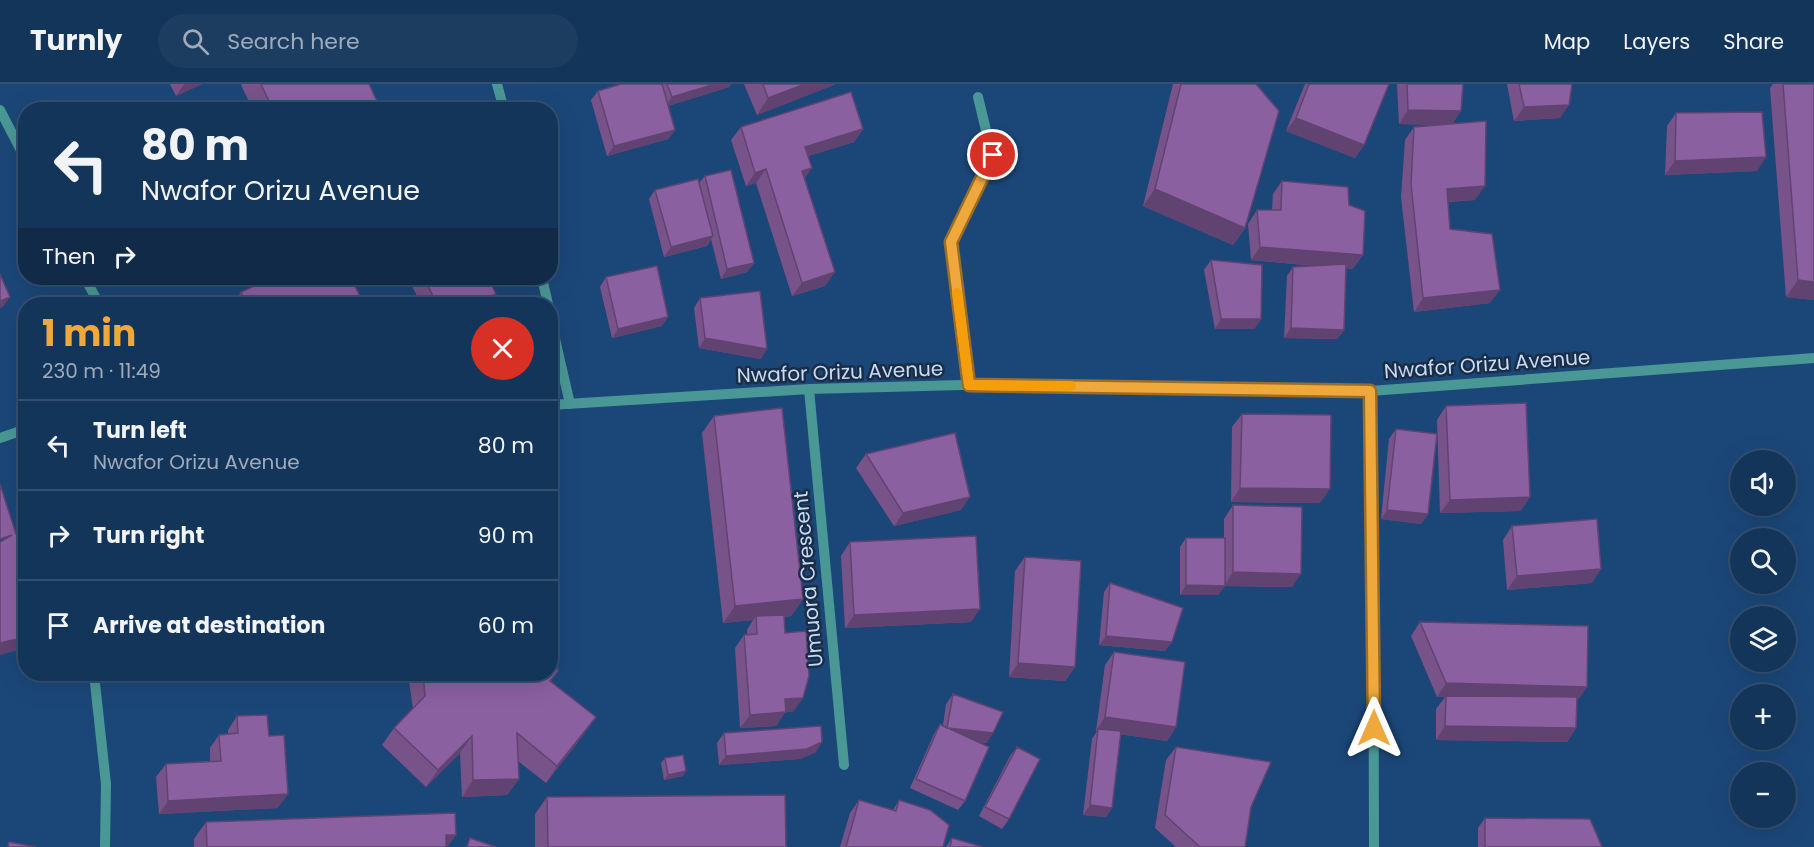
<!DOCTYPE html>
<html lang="en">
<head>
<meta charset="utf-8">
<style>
  :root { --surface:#14355a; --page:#1d3d60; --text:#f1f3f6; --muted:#9dabbb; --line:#335070; --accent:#eea83c }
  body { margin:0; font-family:Poppins,sans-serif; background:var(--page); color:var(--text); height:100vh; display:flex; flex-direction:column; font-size:22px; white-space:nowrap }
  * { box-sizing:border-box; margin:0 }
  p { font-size:20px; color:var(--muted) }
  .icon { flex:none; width:33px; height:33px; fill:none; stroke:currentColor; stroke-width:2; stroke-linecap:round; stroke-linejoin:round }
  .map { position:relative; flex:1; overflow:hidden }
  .side { position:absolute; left:18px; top:213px; width:540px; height:384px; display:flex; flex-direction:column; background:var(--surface); border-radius:24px; box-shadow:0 6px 24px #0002,0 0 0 2px var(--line) }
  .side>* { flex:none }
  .hud { position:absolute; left:18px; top:18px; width:540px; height:183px; border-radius:24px; box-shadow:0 6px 24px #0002,0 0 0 2px var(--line); background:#14355a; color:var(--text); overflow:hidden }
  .fabs { position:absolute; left:1730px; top:366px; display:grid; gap:12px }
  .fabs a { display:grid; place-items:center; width:66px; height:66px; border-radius:50%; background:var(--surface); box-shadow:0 6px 24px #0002,0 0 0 2px var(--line); font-size:30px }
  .pin { position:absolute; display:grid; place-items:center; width:51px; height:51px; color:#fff; margin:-26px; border:3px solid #fff; border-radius:50%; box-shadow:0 2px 6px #0007 }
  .me { position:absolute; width:66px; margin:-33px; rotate:0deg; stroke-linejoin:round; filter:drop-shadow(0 0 4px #0008) }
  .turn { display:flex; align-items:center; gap:21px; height:126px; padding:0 24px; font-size:27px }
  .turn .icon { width:78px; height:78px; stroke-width:2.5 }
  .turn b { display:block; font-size:42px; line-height:51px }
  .then { display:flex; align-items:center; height:57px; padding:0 24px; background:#0003; gap:12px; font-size:22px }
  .round { display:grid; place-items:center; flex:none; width:63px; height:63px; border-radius:32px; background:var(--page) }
  .overview { display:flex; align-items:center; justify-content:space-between; height:102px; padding:0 24px }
  h1 { font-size:36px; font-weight:700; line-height:45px; color:var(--accent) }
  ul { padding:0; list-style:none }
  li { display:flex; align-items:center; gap:18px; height:90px; padding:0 24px; border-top:2px solid var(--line) }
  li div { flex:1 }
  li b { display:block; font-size:22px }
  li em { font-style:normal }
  header { display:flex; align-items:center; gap:36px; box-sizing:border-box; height:84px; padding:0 30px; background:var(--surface); border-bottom:2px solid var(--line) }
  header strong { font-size:28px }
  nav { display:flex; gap:33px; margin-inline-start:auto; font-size:21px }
  .search { width:420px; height:54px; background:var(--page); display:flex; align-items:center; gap:15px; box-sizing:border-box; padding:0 21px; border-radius:33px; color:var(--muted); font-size:22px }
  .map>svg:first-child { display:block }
</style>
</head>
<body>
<header>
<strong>Turnly</strong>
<div class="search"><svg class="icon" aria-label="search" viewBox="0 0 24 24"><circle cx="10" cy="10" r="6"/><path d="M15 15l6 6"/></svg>Search here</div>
<nav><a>Map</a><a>Layers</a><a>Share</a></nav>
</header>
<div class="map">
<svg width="1814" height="763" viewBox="0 0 1814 763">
  <rect width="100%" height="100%" fill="#1b4778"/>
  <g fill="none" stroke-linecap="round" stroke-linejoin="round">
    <path stroke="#4a9896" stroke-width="10" d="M497 0 504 26
      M0 26 26 76
      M85 194 99 220
      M542 194 548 220
      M550 233 570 320
      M969 301 951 158 992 71 978 13
      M809 305 844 681
      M1370 307 1373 383 1374 763
      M550 321 809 305 1000 300 1370 307 1814 274
      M0 354 26 345
      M94 590 106 700 105 763"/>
  </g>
  <path fill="#78538a" d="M170 0H202L176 12Z
    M242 0H369L381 26H253L241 1Z
    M621 0H731L729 3 668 22 675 46 668 55 607 72 591 16 598 7Z
    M744 0H836L757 31Z
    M1173 0H1256L1245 144 1233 161 1143 122Z
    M1305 0H1389L1364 61 1355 74 1286 47Z
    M1397 0H1463L1452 40 1475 116 1448 118 1450 145 1490 219 1414 228 1401 113 1405 56 1414 43 1443 41 1399 40Z
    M1507 0H1572L1560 34 1514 37Z
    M1773 0H1814V216L1786 213 1770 4Z
    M1676 29 1757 87 1665 91 1667 42Z
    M741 43 863 45 854 58 808 72 804 94 825 202 792 212 756 99 746 102 731 56Z
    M705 92 754 179 747 188 721 195 711 155 707 162 664 173 649 115 655 106 699 99Z
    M1282 97 1353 185 1346 184 1344 246 1337 255 1284 254 1287 192 1293 183 1315 182 1251 176 1248 140 1257 126H1272L1273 110Z
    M1211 176 1261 235 1254 245H1215L1204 186Z
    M606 193 662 242 612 254 600 203Z
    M408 194H488V220H421Z
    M241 208 360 212 354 220H233Z
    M700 214 761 275 699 264 694 224Z
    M1446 322 1530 413 1520 427 1440 429 1437 336Z
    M1242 330 1320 419 1231 418 1232 343Z
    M714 332 803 515 791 532 784 533 793 628H785L776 642 740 644 735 564 744 551 747 550V546L753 536 723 539 702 349Z
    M1396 345 1428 430 1421 440 1381 435 1389 355Z
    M866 370 961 426 894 442 856 384Z
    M1233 421 1292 503 1225 502 1218 511H1180V463L1186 454H1224V435Z
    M1512 442 1592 499 1507 506 1503 456Z
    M850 458 971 538 845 544 841 472Z
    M1025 473 1075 583 1065 597 1009 593 1015 487Z
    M1110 499 1172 558 1165 567 1099 561 1104 508Z
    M1420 538 1578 616H1577L1576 644 1567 658 1436 656V625L1445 613H1437L1411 552Z
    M1114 568 1176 643 1167 657 1120 650 1112 724 1106 733 1083 731 1092 655 1097 647H1096L1105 581Z
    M558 587 551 597 584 650 546 699 518 677 519 695 507 711 462 713 460 669 426 703 382 661 394 644 413 625 408 590H550Z
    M953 610 987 659 978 658 965 717 958 726 910 704 934 650 940 640 943 641 946 620Z
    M237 632 269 652 278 724 159 730 156 693 166 680 210 677V664L219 651 228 650V646Z
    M724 649 816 668 800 675 719 681 717 659Z
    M1017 663 1009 735 1002 745 979 732 1010 672Z
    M1176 663 1251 723 1245 763H1176L1155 744 1166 676Z
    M665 674 683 692 664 696 661 679Z
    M547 713 786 763H535V730Z
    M859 716 893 726 899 716 943 763H840L850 729Z
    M1485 734 1602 763H1478V744Z
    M206 738 456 751 447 763H194V755Z
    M952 754 983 763H946Z"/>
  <path fill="#614371" d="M184 0H202L176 12Z
    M715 0H731L729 3 665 23 672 13Z
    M805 0H836L757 31 768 14Z
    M1569 21 1560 34 1514 37 1524 23Z
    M1408 26 1461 27 1452 41 1399 40Z
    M1296 34 1364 61 1355 74 1286 47Z
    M863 45 854 58 796 76 805 63Z
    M675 46 668 55 607 72 614 62Z
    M1766 73 1757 87 1665 91 1675 77Z
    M812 84 803 97 802 87Z
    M766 85 756 99 746 102 755 89Z
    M1485 102 1475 116 1438 118 1447 105Z
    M1155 105 1245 144 1233 161 1143 122Z
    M713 152 707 162 664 173 671 163Z
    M1260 163 1363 171 1353 185 1251 176Z
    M754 179 747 188 721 195 727 185Z
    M835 188 825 202 792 212 802 199Z
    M1798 196 1814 198V216L1786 213Z
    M1500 206 1490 219 1414 228 1423 214Z
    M496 210 488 220H473Z
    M360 212 354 220H341Z
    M10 213 3 223 0 224V217Z
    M668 233 662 242 612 254 618 245Z
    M1221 235H1261L1254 245H1215Z
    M1291 244 1344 246 1337 255 1284 254Z
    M705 254 767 265 761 275 699 264Z
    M1240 404 1330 405 1320 419 1231 418Z
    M970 413 961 426 894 442 903 429Z
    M1530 413 1520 427 1440 429 1450 416Z
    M1387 426 1428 430 1421 440 1381 435Z
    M1601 485 1592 499 1507 506 1517 492Z
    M1233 488 1301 490 1292 503 1225 502 1218 511H1180L1186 501 1224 502Z
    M803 515 791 532 756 536V532L753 536 723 539 735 522Z
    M980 525 971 538 845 544 854 531Z
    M1106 552 1172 558 1165 567 1099 561Z
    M26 553V564L0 571V559Z
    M1018 579 1075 583 1065 597 1009 593Z
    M1446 599 1587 603 1578 616 1446 613V612L1445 613H1437Z
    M803 614 793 628H785L776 642 740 644 750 631 785 615Z
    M596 633 584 650 546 699 557 682Z
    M1105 633 1176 643 1167 657 1098 647V645L1097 647H1096Z
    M1445 642 1576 644 1567 658 1436 656Z
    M948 644 993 649 987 659 941 653Z
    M472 652 460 669 426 703 438 686Z
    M822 658 816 668 800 675 719 681 726 672Z
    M686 687 683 692 664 696 668 691Z
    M519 695 507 711 462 713 473 696Z
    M288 710 278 724 159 730 168 717Z
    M1090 721 1112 724 1106 733 1083 731Z
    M446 751H456L447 763H437Z"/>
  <path fill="#8b60a1" stroke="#614371" stroke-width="1.5" d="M261 0H369L381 26H273Z
    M621 0H662L675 46 614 62 598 7Z
    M667 0H715L672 13Z
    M763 0H805L768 14Z
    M1181 0H1256L1279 27 1245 144 1155 105Z
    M1309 0H1389L1364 61 1296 34Z
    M1407 0H1463L1461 27 1408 26Z
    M1519 0H1572L1569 21 1524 23Z
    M1783 0H1814V198L1798 196Z
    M851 8 863 45 805 63 812 84 802 87 835 188 802 199 766 85 755 89 741 43Z
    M1762 28 1766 73 1675 77 1676 29Z
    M1486 37 1485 102 1447 105 1450 145 1492 150 1500 206 1423 214 1411 100 1414 43Z
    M731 86 754 179 727 185 705 92Z
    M698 95 713 152 671 163 655 106Z
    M1282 97 1348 103 1349 121 1365 127 1363 171 1260 163 1257 126H1281Z
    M1211 176 1262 181 1261 235H1221Z
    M1346 180 1344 246 1291 244 1293 183Z
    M657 182 668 233 618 245 606 193Z
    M0 190 10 213 0 217Z
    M272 194H351L360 212 341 220H247L241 208Z
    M424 194H488L496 210 473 220H437Z
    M760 207 767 265 705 254 700 214Z
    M1526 319 1530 413 1450 416 1446 322Z
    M782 324 803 515 735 522 714 332Z
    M1242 330 1331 331 1330 405 1240 404Z
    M1396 345 1437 350 1428 430 1387 426Z
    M955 349 970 413 903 429 866 370Z
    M0 400 16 450 26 471V553L0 559V458L12 451 0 455Z
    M1233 421 1302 423 1301 490 1233 488Z
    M1597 435 1601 485 1517 492 1512 442Z
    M976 452 980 525 854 531 850 458Z
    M1186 454H1225V502L1186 501Z
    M1025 473 1081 477 1075 583 1018 579Z
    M1110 499 1183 524 1172 558 1106 552Z
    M784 531 785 549 806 547 809 592 803 614 785 615 786 628 750 631 744 551 757 550 756 532Z
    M1420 538 1588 542 1587 603 1446 599Z
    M550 547 553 549 558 587 550 597 596 633 557 682 517 649 519 695 473 696 472 652 438 686 394 644 425 612 423 590H550Z
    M1114 568 1185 578 1176 643 1105 633Z
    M953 610 1003 628 993 649 948 644 989 663 965 717 916 695 940 640 947 644Z
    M1446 612 1577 613 1576 644 1445 642Z
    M267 631 269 652 284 651 288 710 168 717 166 680 221 677 219 651 238 649 237 632Z
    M821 642 822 658 807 665 726 672 724 649Z
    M1098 645 1121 647 1112 724 1090 721Z
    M1017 663 1040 675 1009 735 985 723Z
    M1176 663 1271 678 1251 723 1245 763H1200L1165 731Z
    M683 671 686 687 668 691 665 674Z
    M785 711 786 763H548L547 713Z
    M859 716 896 727 899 716 930 726 949 741 943 763H846Z
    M455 729 456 751H446V763H207L206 738Z
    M1485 734 1590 735 1602 763H1485Z
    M470 754 496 763H467Z
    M952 754 983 763H950Z
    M9 758 36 763H8Z"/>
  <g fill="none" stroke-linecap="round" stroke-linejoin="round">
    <defs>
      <path id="route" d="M993 71 951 158 969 301 1370 307 1374 644"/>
    </defs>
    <use href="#route" stroke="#9b6d27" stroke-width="15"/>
    <use href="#route" stroke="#eea83c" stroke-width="10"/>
    <path stroke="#f59e0b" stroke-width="10" d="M957 209 969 301 1071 302"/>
  </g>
  <g text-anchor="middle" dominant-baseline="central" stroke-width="5" stroke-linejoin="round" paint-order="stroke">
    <g font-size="20" fill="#c4dcf9" stroke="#1b2d44">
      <text transform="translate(1487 280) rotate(-4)">Nwafor Orizu Avenue</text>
      <text transform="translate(840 288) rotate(-2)">Nwafor Orizu Avenue</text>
      <text transform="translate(808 495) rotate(-95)">Umuora Crescent</text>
    </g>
  </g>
</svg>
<div class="fabs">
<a><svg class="icon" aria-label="sound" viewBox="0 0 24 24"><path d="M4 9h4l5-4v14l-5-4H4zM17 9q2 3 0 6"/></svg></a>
<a><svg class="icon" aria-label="search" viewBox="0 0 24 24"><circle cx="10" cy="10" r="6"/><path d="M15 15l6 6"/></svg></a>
<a><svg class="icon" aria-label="layers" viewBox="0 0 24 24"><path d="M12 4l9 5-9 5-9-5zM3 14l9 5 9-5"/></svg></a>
<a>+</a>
<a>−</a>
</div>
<div class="pin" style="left:993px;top:71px;background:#d93025"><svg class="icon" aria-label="arrive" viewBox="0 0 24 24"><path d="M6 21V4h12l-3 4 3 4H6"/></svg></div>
<svg class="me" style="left:1374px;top:644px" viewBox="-20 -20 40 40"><path d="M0-17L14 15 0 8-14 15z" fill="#eea83c" stroke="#fff" stroke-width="4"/></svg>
<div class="hud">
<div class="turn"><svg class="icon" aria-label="left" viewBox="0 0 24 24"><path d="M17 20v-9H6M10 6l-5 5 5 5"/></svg><div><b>80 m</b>Nwafor Orizu Avenue</div></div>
<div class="then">Then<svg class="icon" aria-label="right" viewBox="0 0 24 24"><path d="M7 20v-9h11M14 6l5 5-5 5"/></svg></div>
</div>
<section class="side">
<div class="overview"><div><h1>1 min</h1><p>230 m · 11:49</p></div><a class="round" style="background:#d93025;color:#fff"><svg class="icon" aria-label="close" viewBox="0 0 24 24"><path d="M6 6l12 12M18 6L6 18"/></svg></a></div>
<ul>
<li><svg class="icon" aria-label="left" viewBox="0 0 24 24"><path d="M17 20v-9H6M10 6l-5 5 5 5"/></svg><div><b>Turn left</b><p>Nwafor Orizu Avenue</p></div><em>80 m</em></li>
<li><svg class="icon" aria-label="right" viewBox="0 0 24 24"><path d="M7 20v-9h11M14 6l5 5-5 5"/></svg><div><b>Turn right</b></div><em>90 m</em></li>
<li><svg class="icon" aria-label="arrive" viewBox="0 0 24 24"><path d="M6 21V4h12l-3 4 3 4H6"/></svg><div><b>Arrive at destination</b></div><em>60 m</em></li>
</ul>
</section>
</div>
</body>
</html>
